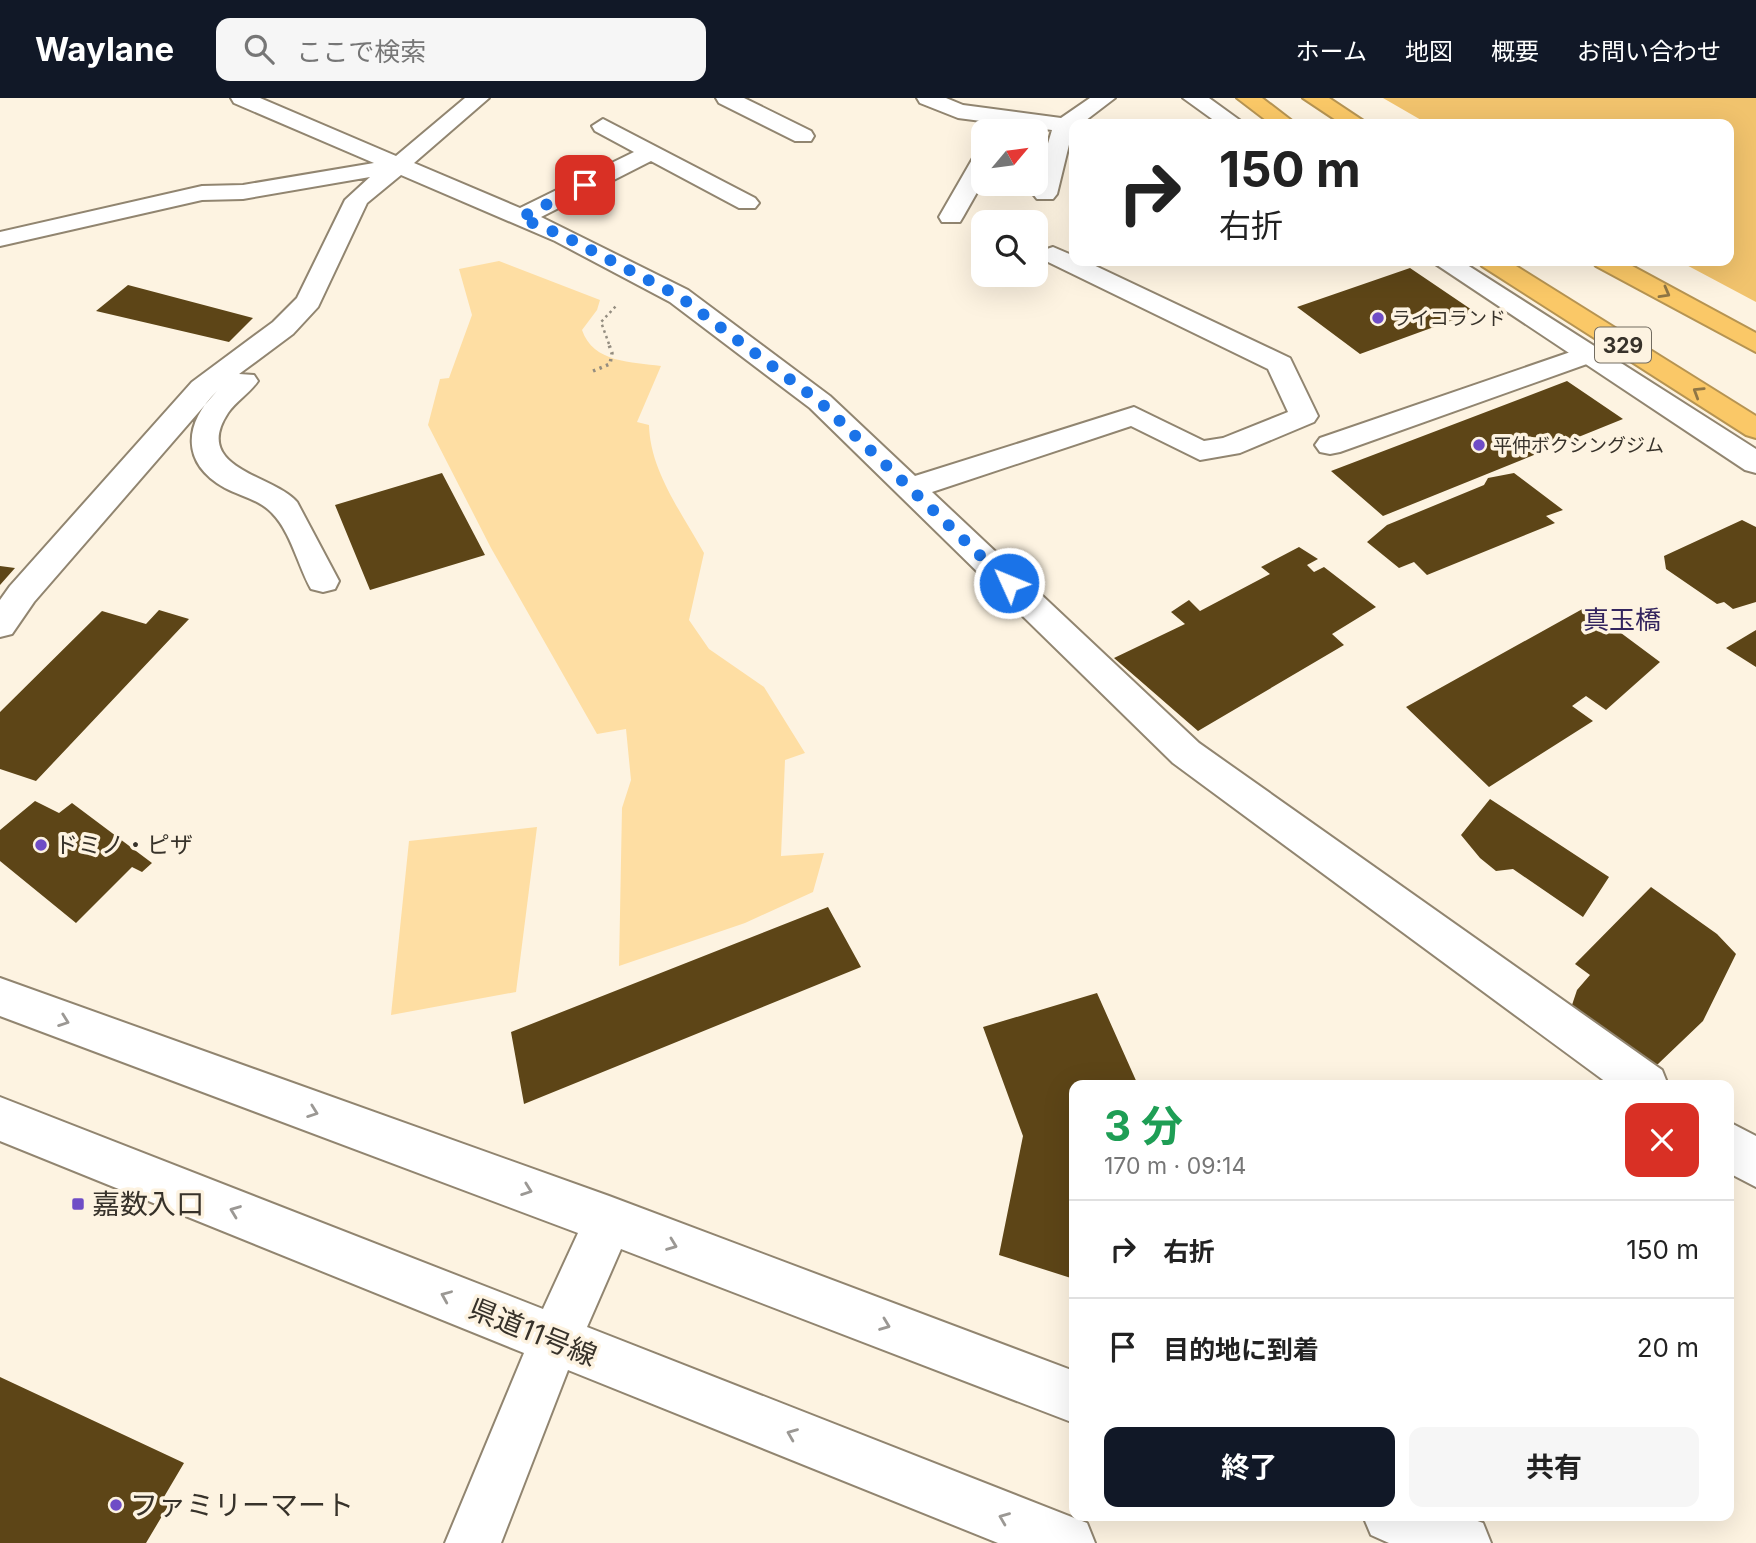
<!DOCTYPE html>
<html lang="ja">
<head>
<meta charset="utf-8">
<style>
  :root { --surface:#fff; --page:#f6f6f6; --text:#222; --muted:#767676; --line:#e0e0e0; --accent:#111827 }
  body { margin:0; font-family:Inter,"Noto Sans JP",sans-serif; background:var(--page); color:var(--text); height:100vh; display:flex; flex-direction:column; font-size:26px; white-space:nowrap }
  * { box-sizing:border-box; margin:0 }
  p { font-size:23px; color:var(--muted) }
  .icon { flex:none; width:38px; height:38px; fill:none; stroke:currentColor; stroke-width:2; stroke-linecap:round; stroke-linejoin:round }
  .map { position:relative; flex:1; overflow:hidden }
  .side { position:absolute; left:1069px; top:982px; width:665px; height:441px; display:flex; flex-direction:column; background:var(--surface); border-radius:14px; box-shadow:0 7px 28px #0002 }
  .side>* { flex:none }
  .hud { position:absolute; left:1069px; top:21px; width:665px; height:147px; border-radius:14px; box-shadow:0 7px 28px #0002; background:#fff; color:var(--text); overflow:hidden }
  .needle { width:46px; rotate:61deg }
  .buttons { position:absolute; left:971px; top:21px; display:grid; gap:14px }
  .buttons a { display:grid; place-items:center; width:77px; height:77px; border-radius:14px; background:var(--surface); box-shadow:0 7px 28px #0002; font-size:35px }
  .pin { position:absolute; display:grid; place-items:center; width:60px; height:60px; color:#fff; margin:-30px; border-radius:14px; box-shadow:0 4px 10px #0006 }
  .me { position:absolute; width:77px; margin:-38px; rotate:314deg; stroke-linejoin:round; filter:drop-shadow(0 0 5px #0008) }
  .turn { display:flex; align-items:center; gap:24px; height:147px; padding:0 35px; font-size:32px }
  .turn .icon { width:91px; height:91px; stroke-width:2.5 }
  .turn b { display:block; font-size:49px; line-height:60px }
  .round { display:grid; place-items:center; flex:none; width:74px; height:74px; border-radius:14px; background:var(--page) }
  .head { display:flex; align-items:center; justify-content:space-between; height:119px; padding:0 35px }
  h1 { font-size:42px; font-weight:700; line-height:52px; color:#1e9e55 }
  .cta { display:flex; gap:14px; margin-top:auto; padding:14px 35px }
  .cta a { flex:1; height:80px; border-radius:14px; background:var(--accent); color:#fff; font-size:28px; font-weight:700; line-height:80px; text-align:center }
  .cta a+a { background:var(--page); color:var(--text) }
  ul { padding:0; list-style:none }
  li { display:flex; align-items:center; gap:21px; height:98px; padding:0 35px; border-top:2px solid var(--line) }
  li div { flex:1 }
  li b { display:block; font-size:26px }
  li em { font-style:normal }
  header { display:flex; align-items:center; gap:42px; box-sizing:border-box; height:98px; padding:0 35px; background:var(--accent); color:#fff }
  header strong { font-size:33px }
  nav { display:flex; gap:38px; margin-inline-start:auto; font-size:24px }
  .search { width:490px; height:63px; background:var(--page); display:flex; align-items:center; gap:18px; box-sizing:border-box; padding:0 24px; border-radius:14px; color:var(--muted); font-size:26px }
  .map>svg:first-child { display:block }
</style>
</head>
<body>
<header>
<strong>Waylane</strong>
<div class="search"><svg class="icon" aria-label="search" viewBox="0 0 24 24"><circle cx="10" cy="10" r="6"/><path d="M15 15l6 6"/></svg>ここで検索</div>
<nav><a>ホーム</a><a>地図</a><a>概要</a><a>お問い合わせ</a></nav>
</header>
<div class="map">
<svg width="1756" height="1445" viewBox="0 0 1756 1445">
  <rect width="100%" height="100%" fill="#fdf3e1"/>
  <path fill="#fedea3" d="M499 163 600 202 597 212 582 232C593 265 632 264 661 268L637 324 649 327C650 373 682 415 704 455L689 522 709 551 764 589 805 655 785 662 781 758 824 755 813 794 745 825 619 868 622 710 631 682 626 631 597 636 491 450 428 327 440 281 449 280 472 217 459 171Z
    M537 729 516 894 391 917 409 743Z"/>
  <path fill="#f1c36d" d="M1383 0H1756V204L1679 163H1729V26H1428Z"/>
  <path fill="#5d4517" d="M1410 170 1475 214 1360 256 1297 209Z
    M128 187 253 220 229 244 96 213Z
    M1567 283 1623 321 1383 418 1331 373Z
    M442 375 485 457 370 492 335 407Z
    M1514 375 1563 412 1546 418 1555 425 1427 477 1414 464 1399 470 1367 444 1387 427 1484 387 1488 380Z
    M1742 422 1756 429V504L1733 511 1724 504 1717 506 1666 471 1664 458Z
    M1299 449 1318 461 1307 467 1314 474 1324 469 1376 509 1332 536 1344 547 1198 633 1114 560 1185 526 1171 514 1189 502 1200 513 1270 476 1261 469Z
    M0 468 15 470 0 487Z
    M1586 509 1660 564 1606 612 1586 598 1572 608 1593 623 1489 689 1406 609Z
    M159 512 189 521 36 683 0 671V614L102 513 146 526Z
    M1756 532V569L1726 550Z
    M1490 701 1609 779 1583 819 1513 771 1496 773 1480 760 1461 737Z
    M35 703 59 715 72 705 152 765 142 774 132 769 76 825 0 763V732Z
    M1651 789 1717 836 1736 856 1703 923 1658 966 1641 969 1585 926 1572 907 1577 892 1590 877 1575 866Z
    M828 809 861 869 524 1006 511 934Z
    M1097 895 1138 987H1074V1181L999 1157 1023 1038 983 929Z
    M0 1279 184 1365 161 1404 168 1408 146 1445H0Z"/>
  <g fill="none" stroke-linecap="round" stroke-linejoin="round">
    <defs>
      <path id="street" d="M231 0H260L396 58 465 0H489L414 65 520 110 634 54 595 33 592 28 603 21 755 100 759 105 755 110H739L651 63 541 119 688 192 830 298 915 378 1134 309 1204 343 1223 340 1288 314 1268 271 1044 162 1040 157 1044 152 1053 149 1074 158V163H1085L1290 260 1318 318 1314 324 1240 355 1200 362 1131 328 932 394 1199 645 1662 972 1668 987H1610L1173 665 810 310 670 204 555 143 401 77 367 105 318 209 293 236 239 276 254 277 258 283C250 295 236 303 228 315 191 371 274 377 297 404L339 483 335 491 323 494 311 491C298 468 291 434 272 415 260 402 240 398 225 390 180 365 184 325 217 293L34 504 12 536 0 539V502L10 488 192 284 273 224 297 200 345 102 370 79 243 101 202 102 0 148V134L202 88 243 87 374 65 234 5Z
        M716 0H744L811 33 814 38 811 43H795L719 5Z
        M917 0H946L963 7 1061 20 1090 0H1115L1081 26H1074L1057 96 1053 101H1037L1033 96 1052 32 958 20 920 5Z
        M984 53V82L963 119 960 124H942L939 119 973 60Z
        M1588 248 1598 250 1602 256 1598 262 1340 354 1330 356 1320 354 1315 347 1320 340Z
        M1729 1024 1756 1038V1089L1729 1075Z"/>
      <path id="secondary" d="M1183 0H1209L1245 26H1219Z
        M1431 163H1461L1756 351V375L1745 372Z
        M0 880 609 1098 1074 1273V1325L621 1151 587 1229 1087 1425 1095 1445H998L568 1272 501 1445H445L524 1255 0 1043V999L543 1211 578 1135 0 918Z
        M1363 1418H1464L1483 1425 1491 1445H1389L1371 1437Z"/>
      <path id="highway" d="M1237 0H1262L1296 26H1271Z
        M1303 0H1329L1368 26H1342Z
        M1478 163H1508L1756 318V340L1746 337 1482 168Z
        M1592 163H1623L1756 235V254L1596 168Z"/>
    </defs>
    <use href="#street" stroke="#918570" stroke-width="4"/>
    <use href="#secondary" stroke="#918570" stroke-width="4"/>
    <use href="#highway" stroke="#b69452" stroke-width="4"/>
    <path stroke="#948d80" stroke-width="2.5" stroke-dasharray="2.5 3.5" stroke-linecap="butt" d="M609 246 601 224 617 207"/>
    <path stroke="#948d80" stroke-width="3.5" stroke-dasharray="2.5 4.5" stroke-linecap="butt" d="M593 273 610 266 612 255 608 244"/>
    <use href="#street" fill="#fff" fill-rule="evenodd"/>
    <use href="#secondary" fill="#fff" fill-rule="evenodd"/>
    <use href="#highway" fill="#fac867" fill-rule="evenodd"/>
  </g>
  <defs><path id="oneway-chevron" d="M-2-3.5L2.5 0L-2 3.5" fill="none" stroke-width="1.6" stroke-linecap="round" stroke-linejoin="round" transform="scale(1.75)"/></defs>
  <g stroke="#8f7645">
    <use href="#oneway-chevron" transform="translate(1665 195) rotate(29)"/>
    <use href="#oneway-chevron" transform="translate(1698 294) rotate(-148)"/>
  </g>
  <g stroke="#9b9894">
    <use href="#oneway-chevron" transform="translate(64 923) rotate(20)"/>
    <use href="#oneway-chevron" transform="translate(313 1014) rotate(20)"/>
    <use href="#oneway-chevron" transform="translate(527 1092) rotate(20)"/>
    <use href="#oneway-chevron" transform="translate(235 1113) rotate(-159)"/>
    <use href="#oneway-chevron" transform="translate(672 1147) rotate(21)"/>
    <use href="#oneway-chevron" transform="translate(446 1198) rotate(-157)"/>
    <use href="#oneway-chevron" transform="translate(885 1227) rotate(21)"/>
    <use href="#oneway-chevron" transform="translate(792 1336) rotate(-158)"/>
    <use href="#oneway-chevron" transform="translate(1004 1420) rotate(-158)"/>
  </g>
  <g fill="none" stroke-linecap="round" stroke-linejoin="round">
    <path stroke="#1a73e8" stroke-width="12" stroke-dasharray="0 21.6" d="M585 87 520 120 564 138 679 198 800 289 820 304 1009 485"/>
  </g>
  <g fill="#6f4dc6" stroke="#fdf3e1" stroke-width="2.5">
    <circle cx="1378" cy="220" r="7"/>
    <circle cx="1479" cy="347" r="7"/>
    <circle cx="41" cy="747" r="7"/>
    <rect x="71" y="1099" width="14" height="14" rx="3.5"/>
    <circle cx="116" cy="1407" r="7"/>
  </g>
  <g text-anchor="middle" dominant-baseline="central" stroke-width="7" stroke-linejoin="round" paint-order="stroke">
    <g font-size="19" fill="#37322a" stroke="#fdf3e1" text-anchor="start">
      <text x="1392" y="220">ライコランド</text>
      <text x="1493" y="347">平仲ボクシングジム</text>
    </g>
    <rect fill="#fdf3e1" stroke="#726c61" stroke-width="2" x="1595" y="229.5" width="56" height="35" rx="5"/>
    <g font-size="21" font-weight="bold" fill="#37322a">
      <text x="1623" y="247">329</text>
    </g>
    <g font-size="23" fill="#37322a" stroke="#fdf3e1" text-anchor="start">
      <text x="55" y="747">ドミノ・ピザ</text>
    </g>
    <g font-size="26" fill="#33245e" stroke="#fdf3e1">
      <text x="1622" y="521">真玉橋</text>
    </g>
    <g font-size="28" fill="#37322a" stroke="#fdf3e1" text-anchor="start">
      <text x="92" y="1106">嘉数入口</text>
      <text x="130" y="1407">ファミリーマート</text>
    </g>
    <g font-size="28" fill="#37322a" stroke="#fdf3e1">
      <text transform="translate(533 1234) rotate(22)">県道11号線</text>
    </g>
  </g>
</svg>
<div class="buttons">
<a><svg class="needle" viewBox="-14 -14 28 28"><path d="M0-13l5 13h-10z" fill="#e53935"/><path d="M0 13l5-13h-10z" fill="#767676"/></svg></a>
<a><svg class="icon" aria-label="search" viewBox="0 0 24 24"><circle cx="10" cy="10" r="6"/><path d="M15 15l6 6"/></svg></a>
</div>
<div class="pin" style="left:585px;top:87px;background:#d93025"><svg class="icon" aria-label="arrive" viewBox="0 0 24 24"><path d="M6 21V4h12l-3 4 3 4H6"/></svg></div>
<svg class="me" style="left:1009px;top:485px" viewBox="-20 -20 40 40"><circle r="17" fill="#1a73e8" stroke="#fff" stroke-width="3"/><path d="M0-11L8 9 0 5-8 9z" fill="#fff"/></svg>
<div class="hud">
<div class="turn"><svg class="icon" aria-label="right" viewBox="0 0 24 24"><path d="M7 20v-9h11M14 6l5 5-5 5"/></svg><div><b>150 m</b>右折</div></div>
</div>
<section class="side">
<div class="head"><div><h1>3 分</h1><p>170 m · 09:14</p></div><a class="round" style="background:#d93025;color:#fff"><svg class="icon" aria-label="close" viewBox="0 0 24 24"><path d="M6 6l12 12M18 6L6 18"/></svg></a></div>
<ul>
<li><svg class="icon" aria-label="right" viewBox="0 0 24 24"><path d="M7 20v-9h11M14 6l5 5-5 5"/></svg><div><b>右折</b></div><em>150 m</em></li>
<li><svg class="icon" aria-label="arrive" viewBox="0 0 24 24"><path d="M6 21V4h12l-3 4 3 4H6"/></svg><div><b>目的地に到着</b></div><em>20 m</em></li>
</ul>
<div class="cta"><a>終了</a><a>共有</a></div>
</section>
</div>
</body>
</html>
